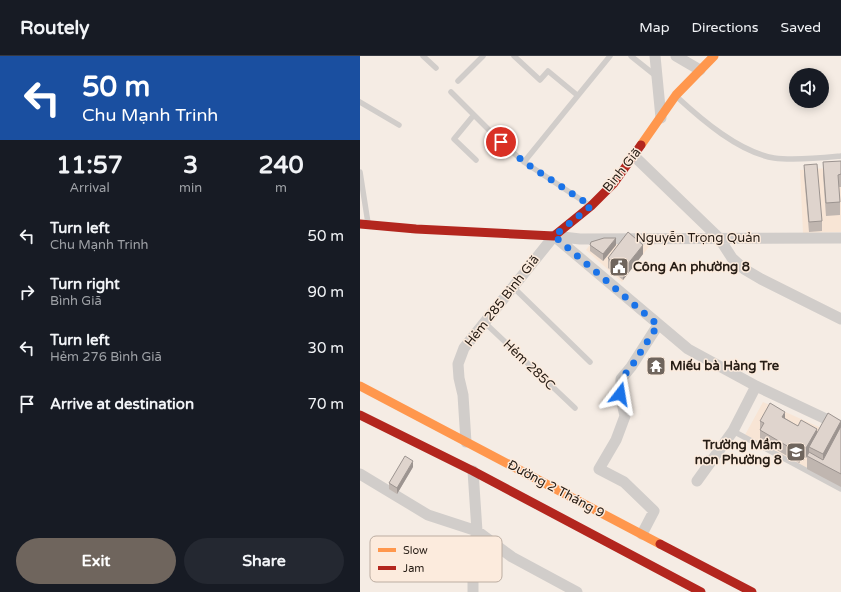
<!DOCTYPE html>
<html lang="en">
<head>
<meta charset="utf-8">
<style>
  :root { --surface:#171b24; --page:#242831; --text:#f1f3f6; --muted:#9ea1a6; --line:#363941; --accent:#6f655d }
  body { margin:0; font-family:"Varela Round",sans-serif; background:var(--page); color:var(--text); height:100vh; display:flex; flex-direction:column; font-size:15px; white-space:nowrap }
  * { box-sizing:border-box; margin:0 }
  p { font-size:13px; color:var(--muted) }
  .icon { flex:none; width:22px; height:22px; fill:none; stroke:currentColor; stroke-width:2; stroke-linecap:round; stroke-linejoin:round }
  .map { position:relative; flex:1; overflow:hidden }
  .panel { display:flex; flex-direction:column; background:var(--surface); width:360px }
  .panel>* { flex:none }
  .banner { background:#1a4fa0; color:#fff; overflow:hidden }
  .buttons { position:absolute; left:429px; top:12px; display:grid; gap:8px }
  .buttons a { display:grid; place-items:center; width:40px; height:40px; border-radius:50%; background:var(--surface); box-shadow:0 2px 10px #0003; font-size:20px }
  .pin { position:absolute; display:grid; place-items:center; width:34px; height:34px; color:#fff; margin:-17px; border:2px solid #fff; border-radius:50%; box-shadow:0 1px 4px #0007 }
  .me { position:absolute; width:44px; margin:-22px; rotate:14deg; stroke-linejoin:round; filter:drop-shadow(0 0 3px #0008) }
  .turn { display:flex; align-items:center; gap:14px; height:84px; padding:0 16px; font-size:18px }
  .turn .icon { width:52px; height:52px; stroke-width:2.5 }
  .turn b { display:block; font-size:28px; line-height:34px }
  .eta { display:flex; justify-content:space-evenly; align-items:center; height:68px; text-align:center }
  .eta b { font-size:24px; font-weight:700; line-height:28px }
  .cta { display:flex; gap:8px; margin-top:auto; padding:8px 16px }
  .cta a { flex:1; height:46px; border-radius:24px; background:var(--accent); color:#fff; font-size:16px; font-weight:700; line-height:46px; text-align:center }
  .cta a+a { background:var(--page); color:var(--text) }
  ul { padding:0; list-style:none }
  li { display:flex; align-items:center; gap:12px; height:56px; padding:0 16px }
  li div { flex:1 }
  li b { display:block; font-size:15px }
  li em { font-style:normal }
  header { display:flex; align-items:center; gap:24px; box-sizing:border-box; height:56px; padding:0 20px; background:var(--surface); border-bottom:1px solid var(--line) }
  header strong { font-size:19px }
  nav { display:flex; gap:22px; margin-inline-start:auto; font-size:14px }
  main { display:flex; flex:1; min-height:0 }
  .map>svg:first-child { display:block }
</style>
</head>
<body>
<header>
<strong>Routely</strong>
<nav><a>Map</a><a>Directions</a><a>Saved</a></nav>
</header>
<main>
<section class="panel">
<div class="banner">
<div class="turn"><svg class="icon" aria-label="left" viewBox="0 0 24 24"><path d="M17 20v-9H6M10 6l-5 5 5 5"/></svg><div><b>50 m</b>Chu Mạnh Trinh</div></div>
</div>
<div class="eta">
<div><b>11:57</b><p>Arrival</p></div>
<div><b>3</b><p>min</p></div>
<div><b>240</b><p>m</p></div>
</div>
<ul>
<li><svg class="icon" aria-label="left" viewBox="0 0 24 24"><path d="M17 20v-9H6M10 6l-5 5 5 5"/></svg><div><b>Turn left</b><p>Chu Mạnh Trinh</p></div><em>50 m</em></li>
<li><svg class="icon" aria-label="right" viewBox="0 0 24 24"><path d="M7 20v-9h11M14 6l5 5-5 5"/></svg><div><b>Turn right</b><p>Bình Giã</p></div><em>90 m</em></li>
<li><svg class="icon" aria-label="left" viewBox="0 0 24 24"><path d="M17 20v-9H6M10 6l-5 5 5 5"/></svg><div><b>Turn left</b><p>Hẻm 276 Bình Giã</p></div><em>30 m</em></li>
<li><svg class="icon" aria-label="arrive" viewBox="0 0 24 24"><path d="M6 21V4h12l-3 4 3 4H6"/></svg><div><b>Arrive at destination</b></div><em>70 m</em></li>
</ul>
<div class="cta"><a>Exit</a><a>Share</a></div>
</section>
<div class="map">
<svg width="481" height="536" viewBox="0 0 481 536">
  <rect width="100%" height="100%" fill="#f5ece4"/>
  <path fill="#f8e5d5" d="M481 111V176L443 177 440 114Z
    M256 187 291 188 262 226 226 194 229 190Z
    M403 346 468 375 447 413 385 379Z"/>
  <g fill="none" stroke-linecap="round" stroke-linejoin="round">
    <path stroke="#d1cdca" stroke-width="5.5" d="M63 0 76 12
      M154 0 180 24 188 15 217 39
      M271 0 296 20
      M98 25 123 0
      M91 36 141 86 164 106 229 149
      M317 41C342 64 379 96 414 102 434 105 461 102 481 100
      M0 46 39 69
      M113 60 94 83 116 104
      M164 106 250 0
      M0 116 8 167
      M153 231 230 306
      M124 266 215 352
      M373 375 481 433"/>
    <path stroke="#d1cdca" stroke-width="11" d="M295 0 301 62
      M316 0 340 14
      M274 100 359 182 372 202 384 213 401 223 481 263
      M194 180 328 293 396 330 481 370
      M194 180 220 183 481 182
      M106 386 103 339 99 322 98 308 104 292 194 180
      M0 418 68 459 117 475 152 501 217 536
      M337 425 373 375 396 330
      M282 478 294 455 264 426 239 413 256 384 265 360 260 338 261 323 271 311 298 269
      M113 536V495L117 475 113 415"/>
    <path stroke="#ff974d" stroke-width="9" d="M281 89 316 39 354 0
      M0 330 300 488"/>
    <path stroke="#b3261e" stroke-width="9" d="M0 168 56 173 194 180 231 150 254 127 281 89
      M0 359 113 415 341 536
      M300 488 392 536"/>
  </g>
  <path fill="#c0b6b0" d="M481 105V131H479L480 146V159L466 160 463 119V106Z
    M444 109 462 165V175L449 176 444 119Z
    M230 189H256L243 205 230 195Z
    M283 198 263 224 248 212V202Z
    M425 362 438 370 457 377 481 365V431L447 413V400L446 402 443 400 439 407 400 384V365Z
    M53 411 37 438 29 433V427Z"/>
  <path fill="#9c9490" d="M256 182V189L243 205V198Z
    M283 189V198L263 224V214Z
    M425 356V365L422 361Z
    M481 365V383L463 408V398Z
    M457 373V383L449 391V396L446 402V392Z
    M443 391V400L439 407V397Z
    M53 405V411L37 438V432Z"/>
  <path fill="#dfd4cd" stroke="#9c9490" d="M481 105V118L478 119 480 146 466 147 463 106Z
    M457 108 462 165 449 166 444 109Z
    M268 176 283 189 263 214 248 202Z
    M244 182H256L243 198 230 189 231 186Z
    M410 347 425 356 422 361 438 370 441 364 457 373 446 392 443 391 439 397 400 374 404 367 400 365Z
    M468 357 481 365 463 398 449 391Z
    M481 370V418L447 400 449 396 463 404Z
    M45 400 53 405 37 432 29 427Z"/>
  <g fill="none" stroke-linecap="round" stroke-linejoin="round">
    <path stroke="#1a73e8" stroke-width="7" stroke-dasharray="0 12.6" d="M141 86 164 106 231 150 194 180 298 269 271 311 261 323 260 338"/>
  </g>
  <defs>
    <symbol id="civic-square" viewBox="-11 -11 22 22"><rect x="-9" y="-9" width="18" height="18" rx="4" fill="#6f655d" stroke="#fcebdd"/><path d="M-.6-6.5H3V-4.5H.6V-3L4-1V1h2V6H-6V1h2V-1L-.6-3ZM-1.2 2.5V6h2.4V2.5Z" fill="#fff"/></symbol>
    <symbol id="temple-square" viewBox="-11 -11 22 22"><rect x="-9" y="-9" width="18" height="18" rx="4" fill="#6f655d" stroke="#fcebdd"/><path d="M0-6L5-2H3V0L6.5 2.5H4V6H1.5V3h-3V6H-4V2.5H-6.5L-3 0V-2H-5Z" fill="#fff"/></symbol>
    <symbol id="school-square" viewBox="-11 -11 22 22"><rect x="-9" y="-9" width="18" height="18" rx="4" fill="#6f655d" stroke="#fcebdd"/><path d="M0-5L7-2L0 1L-7-2ZM-4 1L0 2.5L4 1V4Q0 6-4 4Z" fill="#fff"/></symbol>
  </defs>
  <g fill-rule="evenodd">
    <use href="#civic-square" x="248" y="200" width="22" height="22"/>
    <use href="#temple-square" x="285" y="299" width="22" height="22"/>
    <use href="#school-square" x="425" y="385" width="22" height="22"/>
  </g>
  <g text-anchor="middle" dominant-baseline="central" stroke-width="3" stroke-linejoin="round" paint-order="stroke">
    <g font-size="13" fill="#271d15" stroke="#fcebdd">
      <text transform="translate(262 114) rotate(-51)">Bình Giã</text>
      <text x="338" y="182">Nguyễn Trọng Quản</text>
      <text transform="translate(142 245) rotate(-52)">Hẻm 285 Bình Giã</text>
      <text transform="translate(169 309) rotate(44)">Hẻm 285C</text>
      <text transform="translate(196 433) rotate(28)">Đường 2 Tháng 9</text>
    </g>
    <g font-size="13" font-weight="bold" fill="#271d15" stroke="#fcebdd" text-anchor="start">
      <text x="273" y="211">Công An phường 8</text>
      <text x="310" y="310">Miếu bà Hàng Tre</text>
      <text x="422" y="389" text-anchor="end">Trường Mầm<tspan x="422" dy="15">non Phường 8</tspan></text>
    </g>
  </g>
  <rect x="10" y="480" width="132" height="46" rx="6" fill="#fcebdd" stroke="#bcada1" stroke-width="1"/>
  <rect x="18" y="492" width="18" height="4" fill="#ff974d"/>
  <rect x="18" y="510" width="18" height="4" fill="#b3261e"/>
  <g font-size="11" fill="#271d15">
    <text x="43" y="498">Slow</text>
    <text x="43" y="516">Jam</text>
  </g>
</svg>
<div class="buttons">
<a><svg class="icon" aria-label="sound" viewBox="0 0 24 24"><path d="M4 9h4l5-4v14l-5-4H4zM17 9q2 3 0 6"/></svg></a>
</div>
<div class="pin" style="left:141px;top:86px;background:#d93025"><svg class="icon" aria-label="arrive" viewBox="0 0 24 24"><path d="M6 21V4h12l-3 4 3 4H6"/></svg></div>
<svg class="me" style="left:260px;top:338px" viewBox="-20 -20 40 40"><path d="M0-17L14 15 0 8-14 15z" fill="#1a73e8" stroke="#fff" stroke-width="4"/></svg>
</div>
</main>
</body>
</html>
